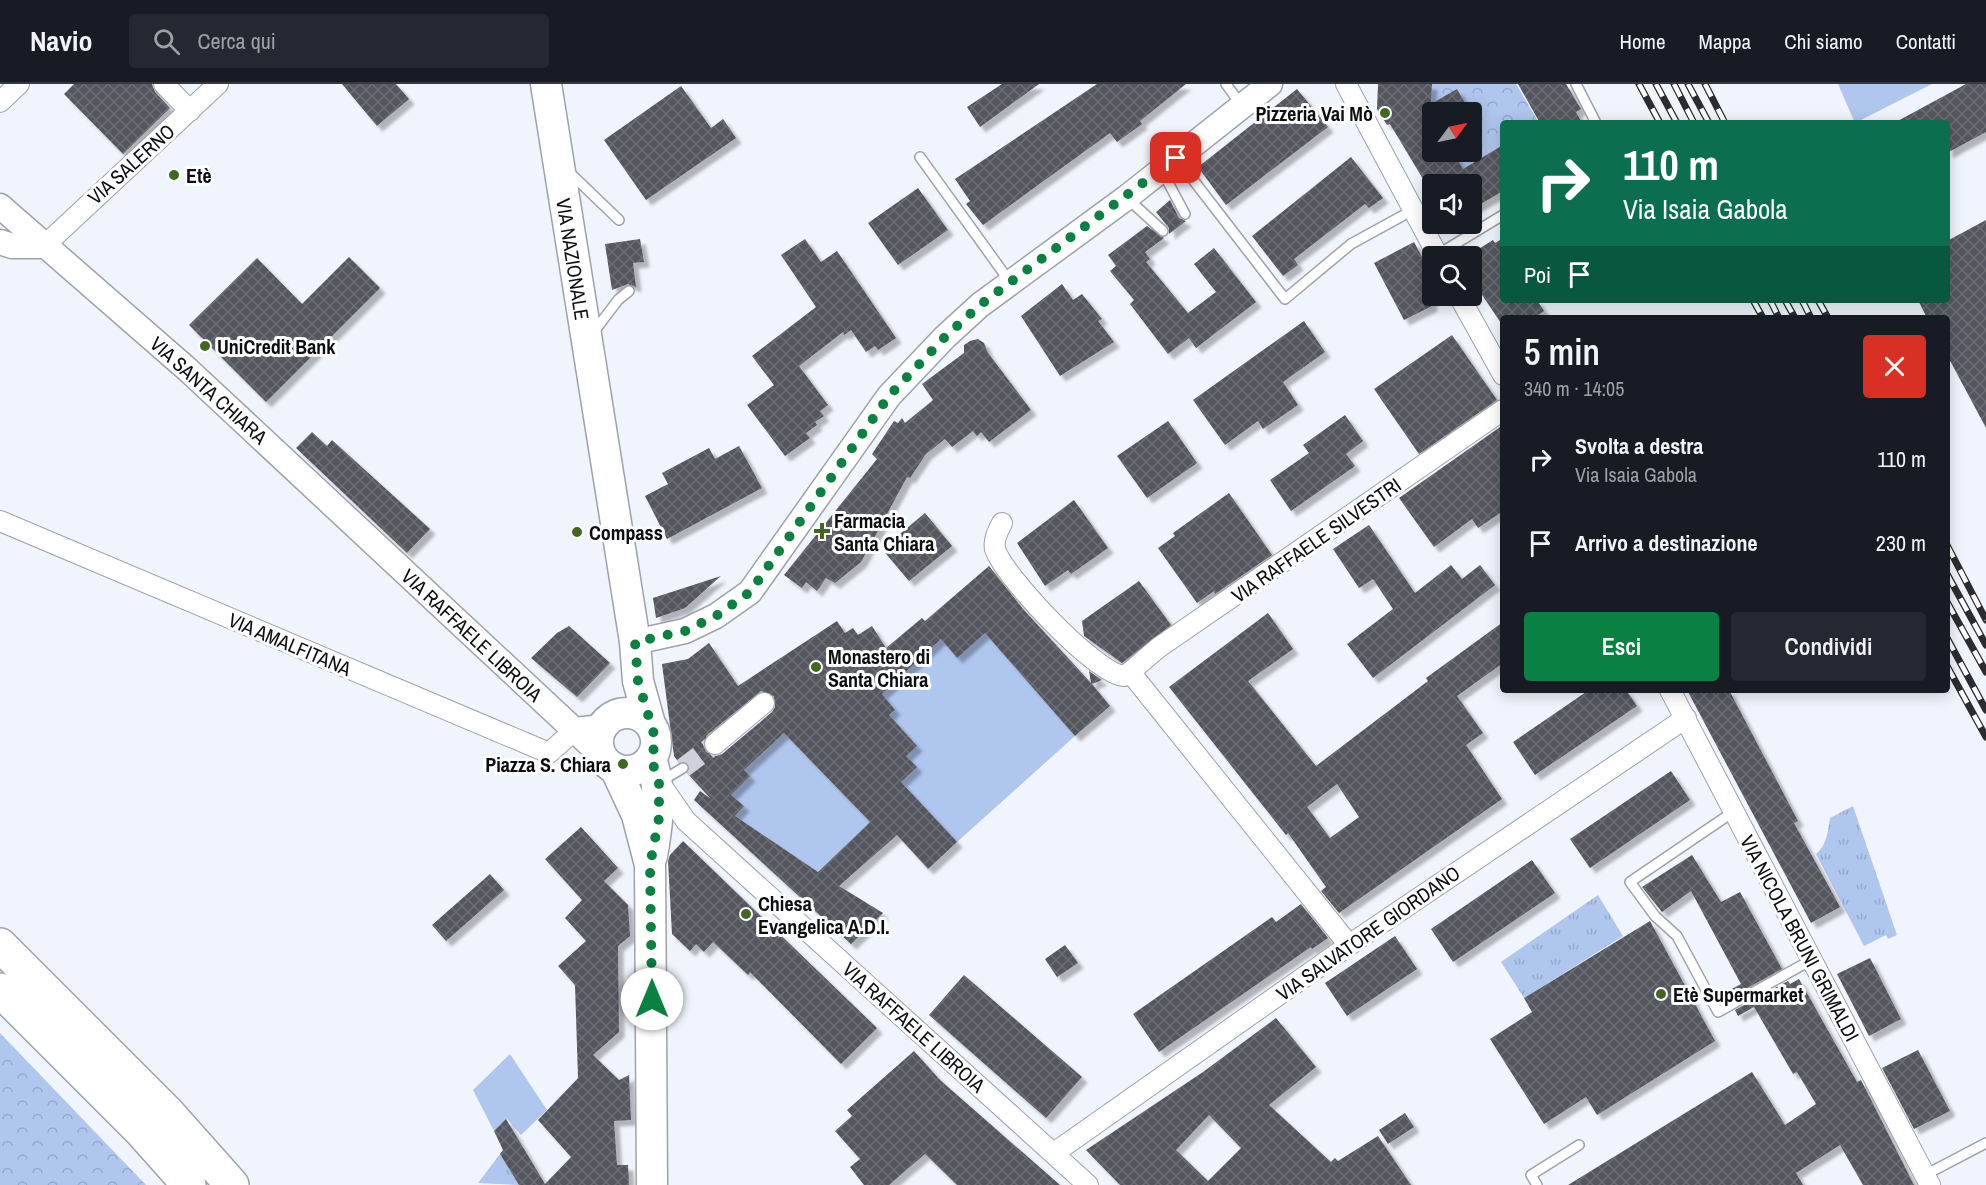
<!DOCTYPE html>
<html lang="it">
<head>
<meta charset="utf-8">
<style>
  :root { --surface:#171b24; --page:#242831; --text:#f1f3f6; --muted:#9ea1a6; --line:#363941; --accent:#0b8043 }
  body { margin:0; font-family:"Archivo Narrow",sans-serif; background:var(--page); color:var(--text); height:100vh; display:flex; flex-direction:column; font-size:22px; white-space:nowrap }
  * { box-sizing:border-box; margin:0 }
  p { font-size:20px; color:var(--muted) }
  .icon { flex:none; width:33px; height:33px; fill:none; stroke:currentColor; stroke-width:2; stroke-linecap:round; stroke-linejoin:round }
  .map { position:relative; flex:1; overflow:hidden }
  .drawer { position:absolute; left:1500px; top:231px; width:450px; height:378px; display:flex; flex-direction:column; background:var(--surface); border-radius:6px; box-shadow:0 3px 15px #0003 }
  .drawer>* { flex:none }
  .top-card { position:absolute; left:1500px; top:36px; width:450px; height:183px; border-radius:6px; box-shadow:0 3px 15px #0003; background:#0b6e4f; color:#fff; overflow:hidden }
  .needle { width:39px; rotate:57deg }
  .fabs { position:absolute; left:1422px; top:18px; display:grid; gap:12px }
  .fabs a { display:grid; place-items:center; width:60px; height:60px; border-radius:6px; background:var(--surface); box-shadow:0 3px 15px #0003; font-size:30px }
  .pin { position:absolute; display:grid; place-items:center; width:51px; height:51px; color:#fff; margin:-26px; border-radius:12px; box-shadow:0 3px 9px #0006 }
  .me { position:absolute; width:66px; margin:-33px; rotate:0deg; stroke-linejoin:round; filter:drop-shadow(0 0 4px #0008) }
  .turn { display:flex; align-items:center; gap:21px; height:126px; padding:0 24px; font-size:27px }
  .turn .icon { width:78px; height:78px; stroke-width:2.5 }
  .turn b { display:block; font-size:42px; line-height:51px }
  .then { display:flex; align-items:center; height:57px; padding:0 24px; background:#0003; gap:12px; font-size:22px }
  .round { display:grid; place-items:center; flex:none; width:63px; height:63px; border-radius:6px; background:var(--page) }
  .summary { display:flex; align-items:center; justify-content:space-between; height:102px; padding:0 24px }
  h1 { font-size:36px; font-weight:600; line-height:45px }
  .action { display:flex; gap:12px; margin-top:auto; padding:12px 24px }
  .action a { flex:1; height:69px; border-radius:6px; background:var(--accent); color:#fff; font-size:24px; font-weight:600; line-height:69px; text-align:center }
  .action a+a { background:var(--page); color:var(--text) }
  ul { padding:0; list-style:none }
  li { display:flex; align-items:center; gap:18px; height:84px; padding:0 24px }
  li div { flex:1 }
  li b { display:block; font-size:22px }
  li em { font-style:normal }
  header { display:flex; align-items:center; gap:36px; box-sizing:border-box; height:84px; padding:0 30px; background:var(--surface); border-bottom:2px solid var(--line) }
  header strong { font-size:28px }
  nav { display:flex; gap:33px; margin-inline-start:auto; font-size:21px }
  .search { width:420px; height:54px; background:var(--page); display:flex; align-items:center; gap:15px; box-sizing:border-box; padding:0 21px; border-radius:6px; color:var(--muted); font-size:22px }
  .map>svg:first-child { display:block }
</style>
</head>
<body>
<header>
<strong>Navio</strong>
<div class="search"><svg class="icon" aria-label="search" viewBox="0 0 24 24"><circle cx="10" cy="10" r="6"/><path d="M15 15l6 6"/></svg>Cerca qui</div>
<nav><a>Home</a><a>Mappa</a><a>Chi siamo</a><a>Contatti</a></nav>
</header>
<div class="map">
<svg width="1986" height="1101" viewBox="0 0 1986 1101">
  <defs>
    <pattern id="grass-tufts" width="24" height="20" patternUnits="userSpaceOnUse" patternTransform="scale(1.5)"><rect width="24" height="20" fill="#afc6ef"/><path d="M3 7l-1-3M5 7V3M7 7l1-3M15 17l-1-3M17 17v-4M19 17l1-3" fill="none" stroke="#95a9cc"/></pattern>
    <pattern id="forest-crowns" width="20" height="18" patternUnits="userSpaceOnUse" patternTransform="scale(1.5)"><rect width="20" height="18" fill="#afc6ef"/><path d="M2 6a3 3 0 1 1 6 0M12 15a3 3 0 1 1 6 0" fill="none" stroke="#95a9cc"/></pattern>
    <pattern id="building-cross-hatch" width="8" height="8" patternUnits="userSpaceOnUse" patternTransform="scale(1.5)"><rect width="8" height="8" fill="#54575e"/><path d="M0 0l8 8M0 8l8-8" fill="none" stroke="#6c6f74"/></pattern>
    <filter id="shadow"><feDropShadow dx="5.5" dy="5.5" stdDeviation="1.5" flood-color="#0004"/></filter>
  </defs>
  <rect width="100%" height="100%" fill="#f0f4fc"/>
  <path fill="url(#grass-tufts)" d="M1853 722 1897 851 1888 855 1886 851 1864 862 1816 770C1827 761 1828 747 1830 734Z
    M1598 811 1623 852 1524 914 1501 878Z
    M500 1070 519 1101 478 1099Z"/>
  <path fill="url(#forest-crowns)" d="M1432 0H1516L1539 39H1503V66L1501 63 1463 85 1453 68H1472V28H1453L1466 21 1431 18Z
    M0 949 146 1101H0Z"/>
  <path fill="#afc6ef" d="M1838 0H1932L1855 39Z
    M985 549 1075 652 957 758 899 700 916 683 906 672 869 651 895 626 882 610 941 555 957 573Z
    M784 649 870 738 818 788 735 732 744 722 731 711 750 692 744 686Z
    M510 970 547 1026 521 1051 507 1035 494 1047 473 1006Z"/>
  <path fill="url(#building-cross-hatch)" fill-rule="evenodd" filter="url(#shadow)" d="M74 0H152L155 8 170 24 123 70 64 10Z
    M342 0H396L409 15 377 42Z
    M1002 0H1039L980 43 967 23Z
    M1097 0H1186L1140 37 1142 40 1117 58 1110 49 983 141 966 120 970 117 955 95Z
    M1378 0H1432L1431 20 1457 5 1466 21 1453 28H1432V68H1453L1463 85 1503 61V107L1472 125V100H1426L1390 40 1387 41 1377 25Z
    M1518 0H1566L1581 25 1576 28 1582 39H1540Z
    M1966 0H1986V48L1947 69V39H1894Z
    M681 2 711 44 723 35 736 54 646 116 604 56Z
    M1297 5 1328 43 1226 121 1198 83Z
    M1351 73 1383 114 1369 124 1365 120 1294 175 1298 181 1283 192 1252 152Z
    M918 104 948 146 898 181 868 139Z
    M1170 116 1179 134 1186 137 1169 150V144L1156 128Z
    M1986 136V344L1947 271V234H1927L1918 216H1947V157Z
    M1147 142 1164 154 1145 168 1150 175 1146 178 1188 229 1216 208 1194 180 1214 164 1256 218 1196 264 1189 254 1168 270 1130 220 1134 216 1110 187 1116 182 1108 171Z
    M1503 154V216H1537L1544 227 1534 234H1503V242L1472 196V175L1479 170 1477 166 1493 156 1495 159Z
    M640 155 644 178 633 179 636 203 628 200 612 206 605 160Z
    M805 155 821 178 837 167 896 254 878 266 875 262 866 268 851 246 844 251 843 248 799 282 828 321 820 327 824 332 815 338 817 341 806 349 810 354 785 372 747 321 774 301 752 272 816 223 781 171Z
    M1414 158 1432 192V222L1404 236 1374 179Z
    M349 173 380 204 266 318 189 241 257 174 302 220Z
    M1062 200 1073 216 1082 210 1102 235 1098 237 1114 258 1060 292 1021 232Z
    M1304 237 1325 268 1283 298 1298 321 1263 345 1258 337 1225 361 1193 316Z
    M1452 251 1497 316 1419 370 1374 305Z
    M978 255 984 259 988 269 1031 326 989 358 981 348 977 352 973 347 952 363 945 355 926 370 910 394 907 393 861 478 835 499 826 494 817 507 806 498 802 504 784 491 877 375 872 370 894 337 898 339 902 334 905 339 933 316 922 300 964 269V261L970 257Z
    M1345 331 1363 357 1346 370 1355 382 1291 427 1270 396 1309 369 1303 361Z
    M1168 337 1197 379 1147 414 1117 372Z
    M1503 341V427L1478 444 1472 435 1434 463 1399 414Z
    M312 348 327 362 332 356 430 445 407 469 296 364Z
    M739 362 762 404 667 455 645 412 668 400 662 389 709 364 715 375Z
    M1229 409 1272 471 1215 510 1214 507 1197 519 1158 464 1175 452 1173 449Z
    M1074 416 1108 464 1071 490 1068 486 1045 502 1017 459Z
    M925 429 952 462 909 497 882 465Z
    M1369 441 1415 509 1451 481 1462 495 1480 481 1495 501 1373 594 1347 560 1393 525 1373 495 1359 504 1333 465Z
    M989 482 1023 525 1091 599 1089 587 1102 596 1092 600 1110 622 1075 652 985 549 957 574 941 555 882 610 895 626 889 631 917 662 906 672 917 683 901 698 957 758 928 785 897 751 839 802 883 829 851 860 694 716 700 707 711 715 687 689 688 680 679 679 674 672 662 580 688 575 709 559 738 602 837 537 845 549 853 544 858 551 872 542 886 564 922 534 925 537ZM761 607 774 612 775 623 772 628 722 670 716 672 706 668 703 661 707 651ZM784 649 870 738 818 788 735 732 744 722 731 711 750 692 744 686Z
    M721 492 685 524 656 534 653 514Z
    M1139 497 1171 541 1122 579 1084 552 1082 537Z
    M1268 529 1293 565 1248 597 1316 682 1428 597 1426 594 1503 538V579L1457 612 1483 649 1466 661 1502 715 1339 829 1321 807 1326 803 1288 749 1286 751 1169 603ZM1337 700 1359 733 1330 754 1307 723Z
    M569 542 610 579 577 613 531 574 557 549Z
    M1589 606H1626L1637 622 1535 691 1513 658Z
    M1687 606H1729L1798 737 1794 739 1840 823 1811 839Z
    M1671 687 1690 716 1590 784 1570 755Z
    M581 743 618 784 604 797 628 821 630 852 618 862 619 948 593 971 619 996 629 991 631 1036 614 1037 617 1081H628L629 1101H519L500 1070 503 1066 494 1047 506 1035 545 1100 571 1073 538 1036 578 994 575 901 558 882 586 857 565 834 582 816 545 775Z
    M683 757 877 944 841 980 750 888 748 891 713 858 704 868 696 860 690 867 672 850 668 777 670 771Z
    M1692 771 1721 818 1740 808 1782 885 1729 914 1726 908 1741 900 1691 807 1662 828 1642 803Z
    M1532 776 1555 809 1453 878 1431 845Z
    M490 790 504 806 446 857 432 841Z
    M1301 820 1328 854 1312 865 1311 863 1159 968 1133 930 1272 833 1276 838Z
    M1650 837 1715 957 1597 1031 1586 1013 1544 1040 1490 955 1532 928 1524 914Z
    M1395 852 1417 885 1347 932 1325 899Z
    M1065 861 1078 879 1057 893 1045 875Z
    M1870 874 1901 935 1869 952 1837 890Z
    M964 891 1082 993 1046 1034 929 931Z
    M1799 895 1857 998 1861 996 1914 1101H1863L1840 1061 1796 1089 1803 1101H1568L1752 988 1785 1041 1816 1020 1797 988 1793 990 1754 923 1738 932 1735 926 1788 897 1790 900Z
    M1276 934 1316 983 1269 1021 1331 1078 1335 1074 1338 1077 1378 1052 1411 1101H1120L1086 1066 1203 988ZM1209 1031 1241 1064 1208 1097 1176 1066Z
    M1918 966 1950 1027 1914 1045 1882 984Z
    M914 967 940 996 1060 1101H957L925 1070 889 1101H864L850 1083 860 1075 835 1047 852 1032 847 1026Z
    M1405 1029 1414 1043 1388 1060 1379 1046Z"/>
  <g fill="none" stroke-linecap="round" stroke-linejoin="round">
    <path stroke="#ced1d9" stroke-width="20" stroke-dasharray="20 10" stroke-linecap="butt" d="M683 684 715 660"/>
    <defs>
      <path id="service" d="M1226 0 1242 22
        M1576 0 1596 39
        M920 73 1010 198
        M1177 75 1285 215 1351 160 1413 126
        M1162 87 1185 130
        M569 88 619 136
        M1128 115 1163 147
        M1437 171 1503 131
        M593 249 618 216 629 207
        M661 697 683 684
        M1733 728 1630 798 1655 832 1677 852 1718 928 1813 875
        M1925 1091 1986 1059
        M1537 1101 1531 1091 1579 1061"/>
      <path id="minor" d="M164 0 190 27
        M1346 0 1438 172
        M0 18 19 0
        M44 162 218 0
        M1459 212 1503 291
        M0 437 549 669 575 646
        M1002 439C998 447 993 456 995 465 1004 493 1096 590 1124 592L1130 588
        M1670 606 1930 1101
        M715 660 764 619
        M659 698 686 737 1088 1101
        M1349 861 1130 588 1158 564 1503 326
        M1054 1069 1358 855 1686 634"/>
      <path id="tertiary" d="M0 122 187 285 600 670
        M0 158 12 162H44
        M635 558 685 547 716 532 750 508 889 312 945 253 980 221 1126 114 1270 0
        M575 646 602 643"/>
      <path id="primary" d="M546 0 635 558 638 597 650 640
        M598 658a29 29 0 1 1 58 0a29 29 0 1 1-58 0Z
        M651 674C662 708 658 737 652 772
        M615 684 637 731 650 781 652 1101"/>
      <path id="motorway" d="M0 861 168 1029 232 1101
        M0 906 140 1046 189 1101"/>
    </defs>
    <use href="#service" stroke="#9da1a8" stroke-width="12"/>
    <use href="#minor" stroke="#9da1a8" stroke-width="22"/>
    <use href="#tertiary" stroke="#9da1a8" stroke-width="27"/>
    <use href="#primary" stroke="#9da1a8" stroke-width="33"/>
    <use href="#motorway" stroke="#9da1a8" stroke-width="36"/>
    <use href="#service" stroke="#fff" stroke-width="9"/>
    <use href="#minor" stroke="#fff" stroke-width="20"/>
    <use href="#tertiary" stroke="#fff" stroke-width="24"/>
    <use href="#primary" stroke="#fff" stroke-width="30"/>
    <use href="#motorway" stroke="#fff" stroke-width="33"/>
    <defs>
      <path id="rail" d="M1639 0 1660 39
        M1656 0 1677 39
        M1674 0 1694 39
        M1688 0 1709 39
        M1705 0 1725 39
        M1753 216 1763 234
        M1770 216 1779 234
        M1785 216 1795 234
        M1802 216 1811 234
        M1818 216 1828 234
        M1947 461 1986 536
        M1947 490 1986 561
        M1947 518 1986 588
        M1947 554 1986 626
        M1947 582 1986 653"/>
    </defs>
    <use href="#rail" stroke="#2a2c2f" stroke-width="7"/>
    <use href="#rail" stroke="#fff" stroke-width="4.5" stroke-dasharray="14" stroke-linecap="butt"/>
  </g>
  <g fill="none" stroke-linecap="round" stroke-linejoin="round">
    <path stroke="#0b8043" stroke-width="10" stroke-dasharray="0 18" d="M652 915 650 781 659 734V699L651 674 656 657 638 597 635 558 685 547 716 532 750 508 889 312 945 253 980 221 1176 74"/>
  </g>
  <g fill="#416720" stroke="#fff" stroke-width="2">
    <circle cx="1385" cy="29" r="6"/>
    <circle cx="174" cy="91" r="6"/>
    <circle cx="205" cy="262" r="6"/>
    <path d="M819 438h6v6h6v6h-6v6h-6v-6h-6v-6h6z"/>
    <circle cx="577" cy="448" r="6"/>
    <circle cx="816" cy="583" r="6"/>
    <circle cx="623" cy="680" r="6"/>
    <circle cx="746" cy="830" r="6"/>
    <circle cx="1661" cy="910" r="6"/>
  </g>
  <g text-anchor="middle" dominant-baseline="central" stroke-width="6" stroke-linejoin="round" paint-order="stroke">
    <g font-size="20" font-weight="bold" fill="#0c0d10" stroke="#fff" text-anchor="start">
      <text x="1373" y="29" text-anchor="end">Pizzeria Vai Mò</text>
      <text x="186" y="91">Etè</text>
      <text x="217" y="262">UniCredit Bank</text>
      <text x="834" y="436">Farmacia<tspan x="834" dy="23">Santa Chiara</tspan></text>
      <text x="589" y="448">Compass</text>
      <text x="828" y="572">Monastero di<tspan x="828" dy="23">Santa Chiara</tspan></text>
      <text x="611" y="680" text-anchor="end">Piazza S. Chiara</text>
      <text x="758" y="819">Chiesa<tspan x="758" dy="23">Evangelica A.D.I.</tspan></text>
      <text x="1673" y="910">Etè Supermarket</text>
    </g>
    <g font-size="20" fill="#0c0d10" stroke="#fff">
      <text transform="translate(131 80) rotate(-42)">VIA SALERNO</text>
      <text transform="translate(573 175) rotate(81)">VIA NAZIONALE</text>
      <text transform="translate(209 306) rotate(42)">VIA SANTA CHIARA</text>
      <text transform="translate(1316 456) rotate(-35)">VIA RAFFAELE SILVESTRI</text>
      <text transform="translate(472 551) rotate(43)">VIA RAFFAELE LIBROIA</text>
      <text transform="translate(290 560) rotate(23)">VIA AMALFITANA</text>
      <text transform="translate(1368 849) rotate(-35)">VIA SALVATORE GIORDANO</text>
      <text transform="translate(1800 854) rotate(62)">VIA NICOLA BRUNI GRIMALDI</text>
      <text transform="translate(914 943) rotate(42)">VIA RAFFAELE LIBROIA</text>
    </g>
  </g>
</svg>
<div class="fabs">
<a><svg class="needle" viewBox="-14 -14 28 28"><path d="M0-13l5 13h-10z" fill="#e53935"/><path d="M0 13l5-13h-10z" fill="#9ea1a6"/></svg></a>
<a><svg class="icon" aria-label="sound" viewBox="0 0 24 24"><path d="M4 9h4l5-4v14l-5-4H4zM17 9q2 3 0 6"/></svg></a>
<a><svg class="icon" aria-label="search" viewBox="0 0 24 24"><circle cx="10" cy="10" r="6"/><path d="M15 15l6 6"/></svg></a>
</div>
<div class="pin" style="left:1176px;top:74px;background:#d93025"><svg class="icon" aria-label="arrive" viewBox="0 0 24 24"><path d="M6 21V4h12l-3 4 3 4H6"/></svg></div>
<svg class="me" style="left:652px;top:915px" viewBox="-20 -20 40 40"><circle r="19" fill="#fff"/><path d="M0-13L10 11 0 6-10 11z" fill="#0b8043"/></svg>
<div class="top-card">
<div class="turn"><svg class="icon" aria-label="right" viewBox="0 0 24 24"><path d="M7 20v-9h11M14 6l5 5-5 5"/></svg><div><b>110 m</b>Via Isaia Gabola</div></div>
<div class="then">Poi<svg class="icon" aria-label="arrive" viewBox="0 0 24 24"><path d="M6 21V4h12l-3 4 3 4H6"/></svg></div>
</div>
<section class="drawer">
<div class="summary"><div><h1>5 min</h1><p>340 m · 14:05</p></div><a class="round" style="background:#d93025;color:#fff"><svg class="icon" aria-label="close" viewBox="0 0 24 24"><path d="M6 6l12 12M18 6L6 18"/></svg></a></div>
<ul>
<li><svg class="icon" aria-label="right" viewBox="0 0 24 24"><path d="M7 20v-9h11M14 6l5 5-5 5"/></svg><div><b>Svolta a destra</b><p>Via Isaia Gabola</p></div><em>110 m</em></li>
<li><svg class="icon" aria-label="arrive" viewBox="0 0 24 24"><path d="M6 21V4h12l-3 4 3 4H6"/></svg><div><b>Arrivo a destinazione</b></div><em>230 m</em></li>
</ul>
<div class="action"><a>Esci</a><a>Condividi</a></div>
</section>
</div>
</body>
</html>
